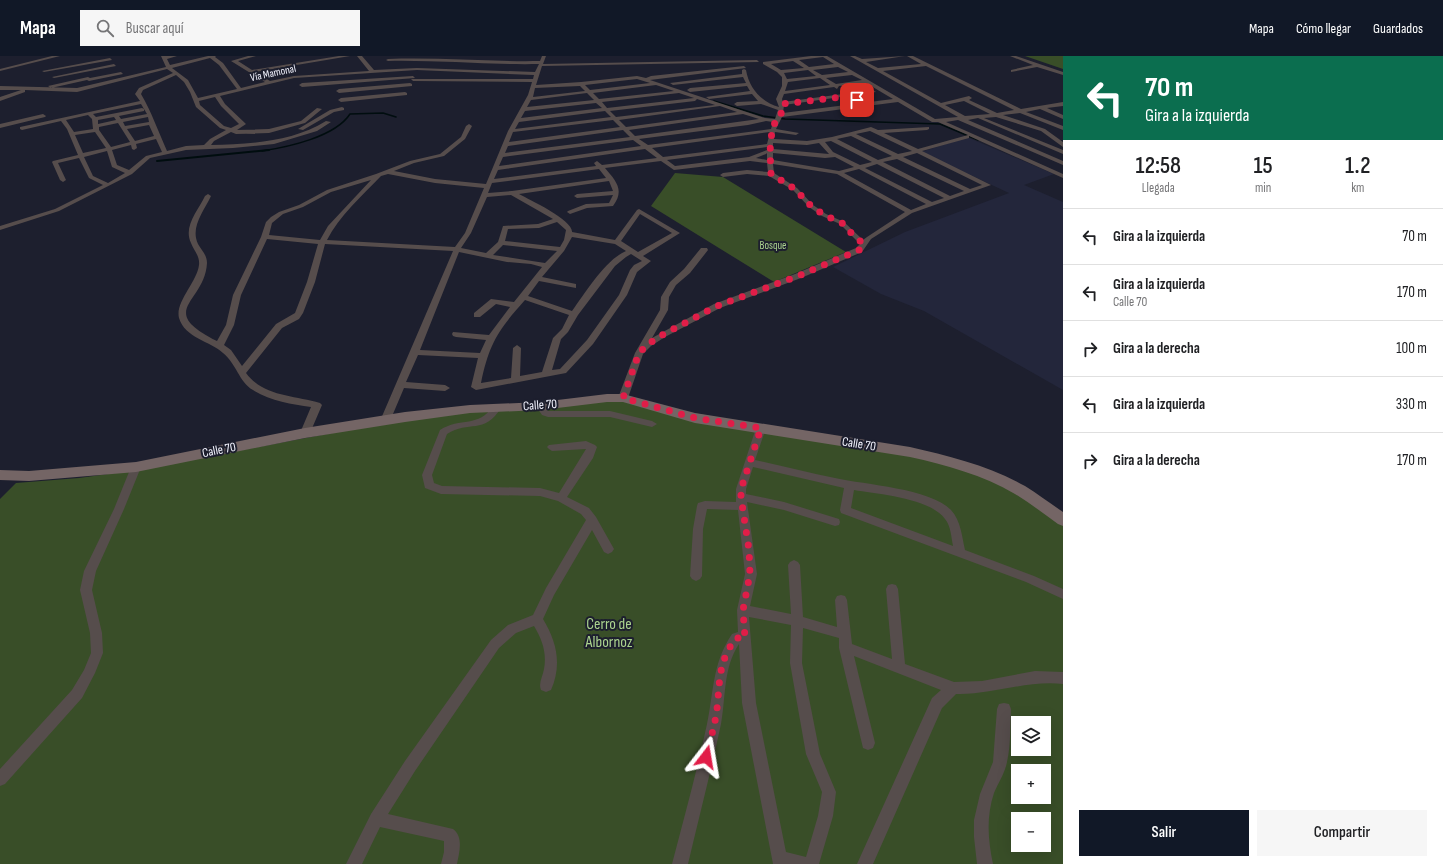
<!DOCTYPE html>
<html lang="es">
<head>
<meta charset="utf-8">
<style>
  :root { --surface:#fff; --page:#f6f6f6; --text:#202124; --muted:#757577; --line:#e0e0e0; --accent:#111827 }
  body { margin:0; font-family:"Sofia Sans Condensed",sans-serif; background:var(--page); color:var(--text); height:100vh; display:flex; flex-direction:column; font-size:15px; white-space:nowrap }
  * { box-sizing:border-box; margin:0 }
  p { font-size:13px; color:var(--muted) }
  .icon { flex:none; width:22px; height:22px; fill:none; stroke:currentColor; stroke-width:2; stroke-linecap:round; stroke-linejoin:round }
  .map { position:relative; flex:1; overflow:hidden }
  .panel { display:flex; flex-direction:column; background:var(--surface); width:380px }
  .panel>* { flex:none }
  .banner { background:#0b6e4f; color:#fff; overflow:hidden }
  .controls { position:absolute; left:1011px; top:660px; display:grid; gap:8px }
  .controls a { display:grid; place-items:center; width:40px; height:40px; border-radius:0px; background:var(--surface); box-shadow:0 4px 16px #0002; font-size:20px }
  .pin { position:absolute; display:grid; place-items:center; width:34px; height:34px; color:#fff; margin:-17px; border-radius:8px; box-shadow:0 2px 6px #0006 }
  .me { position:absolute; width:44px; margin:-22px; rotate:14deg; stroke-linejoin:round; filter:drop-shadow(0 0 3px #0008) }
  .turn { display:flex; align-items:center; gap:14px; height:84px; padding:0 16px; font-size:18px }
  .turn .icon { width:52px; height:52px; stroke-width:2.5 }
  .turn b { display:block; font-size:28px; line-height:34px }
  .eta { display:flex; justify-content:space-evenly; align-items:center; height:68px; text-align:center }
  .eta b { font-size:24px; font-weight:600; line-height:28px }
  .action { display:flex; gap:8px; margin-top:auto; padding:8px 16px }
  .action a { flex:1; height:46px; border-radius:0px; background:var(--accent); color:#fff; font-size:16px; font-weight:600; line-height:46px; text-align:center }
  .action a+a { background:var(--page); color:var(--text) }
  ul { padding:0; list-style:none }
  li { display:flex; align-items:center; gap:12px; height:56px; padding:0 16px; border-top:1px solid var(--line) }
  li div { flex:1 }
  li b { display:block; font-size:15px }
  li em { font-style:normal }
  header { display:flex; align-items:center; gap:24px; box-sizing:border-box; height:56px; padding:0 20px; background:var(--accent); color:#fff }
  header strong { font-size:19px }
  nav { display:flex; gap:22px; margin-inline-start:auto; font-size:14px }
  .search { width:280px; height:36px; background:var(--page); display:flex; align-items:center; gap:10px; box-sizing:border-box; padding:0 14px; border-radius:0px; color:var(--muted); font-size:15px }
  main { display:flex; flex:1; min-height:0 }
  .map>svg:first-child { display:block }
</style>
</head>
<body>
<header>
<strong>Mapa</strong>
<div class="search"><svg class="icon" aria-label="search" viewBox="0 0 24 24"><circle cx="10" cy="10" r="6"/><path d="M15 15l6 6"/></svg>Buscar aquí</div>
<nav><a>Mapa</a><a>Cómo llegar</a><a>Guardados</a></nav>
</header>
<main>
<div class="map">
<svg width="1063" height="808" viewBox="0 0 1063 808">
  <rect width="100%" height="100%" fill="#1d1f2e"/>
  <path fill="#23263b" d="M967 81 1054 118 1024 129 1063 146V334L924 255 881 238 833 211 905 176 1009 137 921 96Z"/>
  <path fill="#394e28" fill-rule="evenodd" d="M1025 0H1063V13Z
    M675 117 723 121 846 196 774 226 651 150Z
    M622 344 914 397 987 420 1063 466V808H0V443L16 427 79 422 130 415 385 367 470 356ZM1018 667H1044V693H1018ZM1018 715H1044V741H1018ZM1018 763H1044V789H1018Z"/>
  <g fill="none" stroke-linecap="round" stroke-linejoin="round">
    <path stroke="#000d0f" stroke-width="1.5" d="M714 45 763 60 785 63 940 68 978 84
      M262 95C288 91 335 81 350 58L383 57 396 61"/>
    <path stroke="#000d0f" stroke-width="2" d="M157 105 269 94"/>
    <path fill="#564d4c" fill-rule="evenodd" d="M52 0H60L0 15V13Z
      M161 0H177L167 3 170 9 208 0H216L215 1 223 7 241 32 265 26 231 5 248 0H256L238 5 252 14 339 0H350L255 16 270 25 294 20 369 15 357 0H362L374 14 417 12 535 16 539 8C488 9 438 4 388 5L386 4 388 3C439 1 489 6 540 5L542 0H546L543 8 757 4 759 6 542 10 536 29 581 26 637 20 646 22 651 20 744 10 746 12 650 24 765 62 775 63 778 54 761 48 737 50 734 48 737 46 758 45 752 38 709 43 706 41 750 35 747 30 690 36 687 34 690 32 746 27 743 21 673 29 670 27 742 18V14L744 13 746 14C749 32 761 46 779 51L776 43 782 30V21L777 16 763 8V6L811 0H827L935 63 958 61 850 0H855L862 3 905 0 866 6 878 12 921 8 907 0H913L1021 53 1063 46V50L1047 52 1063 59V63L1040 53 1026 56 1063 70V74L1020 57 1003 59 1045 73 1063 86V91L1041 75 996 61 984 62 1063 94V98L978 62 968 64 1063 105V109L958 64 946 66 1063 118V122L969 80V82L922 95 991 129 912 157 871 183 862 196 801 222 720 252 665 281 651 290 643 298 628 342 623 345 618 342 635 297 660 254 661 241 670 226 684 213 701 192H707L708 194 690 217 676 229 669 241 668 254 652 282 714 248 795 218 856 192 860 188 840 168 822 160 809 151 793 134 769 120 747 118 723 121 720 119 723 117 747 114 768 116 767 107 750 105 674 114 661 105 605 112C616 125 625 134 613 150L587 152 570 158 567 156 568 155 586 148 609 147 613 139 577 142 574 140 577 138 613 135 609 125 519 138C530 144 573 164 572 176L615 184 637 154 639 153 680 177 643 200 651 205 637 216 627 239 593 288 566 317 476 334 471 331 478 302 418 299 406 326 445 329 450 332 445 335 404 332 390 365 385 368 380 365 453 195 325 188 315 226 303 257 299 263 282 272 246 317C264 341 294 339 320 347L322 349 310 377 305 380 300 377 311 351C292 348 270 345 253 334 239 326 236 307 223 297 210 285 185 282 179 262 175 246 197 226 199 209 200 200 194 195 191 187 183 170 198 155 205 140L208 138 211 140C204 155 190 171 198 188 202 195 207 199 207 207 205 247 155 254 217 285L226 269 233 239 261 181 266 166 271 161 279 156 299 149 327 134 376 118 410 105 440 98 461 81 466 70 469 68 472 70 465 83 444 100 414 107 394 115 435 123 486 128 508 75 528 39 532 26 413 25 411 23H533L534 19 417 14 294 22 220 40 225 48 246 68 237 74 269 73 301 65 317 52 322 53 305 67 269 77 236 78 231 76 214 85 211 89C250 88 292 86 326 65L331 66 317 75 274 88 233 92 186 94 150 102 132 118 59 155 0 174V170L55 153 103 129 89 122 79 102 58 107 66 124 63 126 60 124 52 106 53 105 78 99 67 73 61 65 22 74 20 73V71L140 45 135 38 139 32 173 17 167 13 77 36 25 34V36L0 45V41L21 34H0V30L77 32 166 11ZM823 1 834 8 809 11 799 4ZM210 2 219 9 237 33 198 42 188 24 172 12ZM793 5 804 12 781 14 771 8ZM926 10 1014 54 997 57 969 44 972 42 969 40 941 47 883 15ZM838 11 848 16 822 19 813 14ZM808 14 816 20 787 23 784 17ZM176 19 184 26 190 36 196 51 220 72 226 74 210 83 204 89 186 90 167 95C158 75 152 57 141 38L143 34ZM852 19 862 24 836 28 826 22ZM820 22 830 29 785 35 788 26ZM637 23 650 27 590 34 585 29ZM866 27 893 43 783 57 784 49 876 36 873 34 783 46 782 43 784 38 834 31 837 33 839 30ZM656 29 674 35 599 43 593 37ZM580 30 585 35 533 41 535 32ZM587 37 594 44 527 51 531 44ZM679 37 694 42 607 52 602 46ZM215 41 221 50 239 68 231 72 224 70 200 49 199 45ZM697 43 715 49 616 61 610 55 695 45ZM964 45 990 58 965 60 945 49ZM898 46 932 66H938L968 79 918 93 884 77 927 74 929 73V71L878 74 871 71 832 81 807 85 774 83 775 76 796 79 799 77 776 73 782 61ZM596 47 602 52 521 62 525 55ZM141 48 147 58 121 63 119 60 144 55V53L142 52 96 61 93 58ZM720 50 737 56 626 71 619 64ZM605 55 611 61 515 73 519 66ZM743 58 759 63 635 80 629 74ZM88 59 92 63 93 73 74 76 66 64ZM114 61 116 64 98 68V64ZM148 61 149 66 125 70 123 66ZM613 64 620 71 509 86 513 76ZM766 65 773 66 771 73 648 89 639 83 748 69ZM118 67 130 86 111 91 99 74V71ZM149 69 154 80 135 85 127 73ZM623 74 630 81 505 97 508 90ZM870 75 912 95 898 98 856 78ZM95 76 106 92 83 97 75 79ZM770 76 767 88 663 101 652 92ZM851 80 892 100 878 104 837 83ZM156 83 162 96 146 100 129 114 117 109 112 94 131 89 132 93 134 94 137 92 136 88ZM633 84 641 90 499 110 503 101ZM831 85 872 106 860 109 833 96 825 86ZM773 87 807 89 819 87 829 98 773 93ZM767 91V94L749 101 675 110 667 104ZM645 93 657 102 602 109 597 105 594 107 596 110 494 123 498 114ZM107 95 112 111 125 117 108 127 93 120 84 101ZM767 97V104L756 102 766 98ZM773 97 825 102 835 101 854 111 839 115 773 104ZM917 97 982 129 970 133 903 101ZM897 103 964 135 950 140 883 106ZM773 108 837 118 905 156 867 181 863 184 844 166 826 158 813 149 797 132 774 117ZM877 108 944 142 932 146 865 112ZM599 113 606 122 512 135 488 137 492 127ZM859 113 926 148 911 154 844 117ZM388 118 435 127 484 132 465 177 455 191 327 184C339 160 362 140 381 120ZM371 124 328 170 320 184 269 179 272 167 283 158 303 151 331 136ZM511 139 553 163 538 168 503 170 498 186 486 197 461 192 471 177 487 141ZM640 158 672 177 638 196 621 185ZM557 166 566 174 564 184 560 191 505 185 508 173 539 172ZM572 181 615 188 626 195C605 204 586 236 572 255L528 240 539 225 576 232V228L542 221 564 195ZM267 183 318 188 307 226 295 257 276 268 242 310 231 294 224 289 234 269 241 239ZM503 189 557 195 545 207 493 199ZM459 196 507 206 531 208 542 211 514 246 491 243 474 257V261H480L496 248 510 251 489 279 453 276 452 278 453 280 456 281 486 284 480 297 420 294ZM631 198 642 205 634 209 630 214 619 239 587 284 560 313 552 314 561 283 568 276 578 259 615 210 626 201ZM525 244 569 259 562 273 553 282 542 316 520 320 521 292 517 289 513 292 511 322 481 327C489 288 498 274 525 244Z
      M1010 0H1016L1063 16V19L1037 11 1011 16V14L1033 9Z
      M110 2 112 4 44 16 42 15Z
      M114 8 116 10 54 22 52 21Z
      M121 16 123 18 89 25 87 24 51 32 48 30 88 21 90 22Z
      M413 20 415 22 302 31 299 29 302 27Z
      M410 27 412 28V30L339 37 336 35 339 33Z
      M405 36 407 37V39L341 46 338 44 341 42Z
      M342 51 344 52V54L334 56 303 74 298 73 330 54Z
      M43 58 46 60 45 61 0 72V68Z
      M541 347 544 348 548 355H610L652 365 657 368 652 371 610 361H548L542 359 536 350Z
      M496 349 501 352C484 379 469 364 447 378L432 419 434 427 442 430 540 432 559 437 586 393 552 395 549 393 547 391 549 389 586 385 595 389 597 391 593 402 567 441 589 452 596 461 614 493 612 496 608 498 604 496 592 474 554 539 543 563C557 586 562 609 551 634L546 636 541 634C538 627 543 620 544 613 547 597 542 583 534 570L516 577 499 592 415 715 388 758 453 773C464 781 459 797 457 808H441L444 796V785L380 771 362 808H346L371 758 405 705 491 584 508 569 533 559 546 532 586 464 581 458 558 445 540 440 441 438 425 432 422 419 440 374C460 361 479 372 493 350Z
      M761 369 766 372 755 404C782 410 809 417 835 422 866 429 929 432 951 454 961 465 962 481 965 494L1034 520 1063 533V543L1026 526 841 457 840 454 844 432 753 411 746 433V438L784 446 839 463 840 466 839 469 835 470 784 454 747 446 757 518 750 550 791 558 788 509 790 506 794 504 798 506 800 509 803 561 837 571 835 544 837 540 841 539 845 540 847 544 852 588 892 603 886 533 888 529 892 528 896 529 898 533 905 608 954 626 982 625 1035 615 1063 616V628C1026 624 992 639 956 638L942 652 873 808H857L932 642 941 634 854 600 875 687 873 692 868 694 863 692 839 592V582L803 572 802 607 820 698 836 736 833 760 819 808H773L742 647 739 588C723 612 726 641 721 668 711 715 699 761 688 808H672C684 762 697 715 707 668 714 635 712 608 732 578L738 576 737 554 745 518 738 454 707 453 703 473 702 520 700 523 696 525 692 523 690 520 693 473 697 450 698 447 705 445 736 446V433L756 372ZM854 434C878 438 930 442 945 463 951 470 951 481 953 490L851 452ZM749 561 791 569 790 607 806 698 822 736 818 760 806 801 786 796 756 647Z
      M136 407 140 408 141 411 124 453 96 515 92 534 102 577 103 597 95 617 82 642 5 728 0 730V713L72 634 84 614 91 597 90 577 80 534 84 515 114 453 131 411 132 408Z
      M1004 647 1009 648 1011 653C1010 670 1011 689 1007 706 1005 717 998 727 994 737 986 761 988 784 993 808H977L974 781V764L980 738 993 706 997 653 999 648Z"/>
    <path fill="#746565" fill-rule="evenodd" d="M607 338H623L695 357 910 391C949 400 990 410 1025 430 1038 438 1051 448 1063 456V470L1058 468C1044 458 1030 447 1015 438 983 419 946 409 910 401L695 367 623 346H607L541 354 470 357 405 366 305 382 136 416 29 425 0 424V414L29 415 136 406 305 372 405 356 470 349 541 346Z"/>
  </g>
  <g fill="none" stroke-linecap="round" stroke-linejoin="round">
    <path stroke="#e11d48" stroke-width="7" stroke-dasharray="0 12.6" d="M706 701C710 685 715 669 717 653 720 625 718 606 736 582H745L743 554 750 518 749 494 741 441V433L761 372 695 362 623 342 639 297 648 288 662 279 717 250 798 220 859 194 864 188 854 180 842 167 824 159 811 150 795 133 771 118 770 95 772 74 776 64 781 59 782 48 850 40 857 44"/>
  </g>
  <g text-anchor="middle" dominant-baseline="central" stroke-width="4" stroke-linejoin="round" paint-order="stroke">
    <g font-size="11" fill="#f2f3fe" stroke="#1d1f2e">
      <text transform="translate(273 17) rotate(-12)">Vía Mamonal</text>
    </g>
    <g font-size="11" fill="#abd38e" stroke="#1d1f2e">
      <text x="773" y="189">Bosque</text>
    </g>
    <g font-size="13" fill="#f2f3fe" stroke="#1d1f2e">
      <text transform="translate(540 349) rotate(-4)">Calle 70</text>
      <text transform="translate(859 388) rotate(9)">Calle 70</text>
      <text transform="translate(219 394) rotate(-11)">Calle 70</text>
    </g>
    <g font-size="16" fill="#abd38e" stroke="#1d1f2e">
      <text x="609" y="568">Cerro de<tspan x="609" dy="18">Albornoz</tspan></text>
    </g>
  </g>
</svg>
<div class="controls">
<a><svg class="icon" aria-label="layers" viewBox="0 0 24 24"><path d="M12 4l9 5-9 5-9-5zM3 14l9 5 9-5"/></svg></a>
<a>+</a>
<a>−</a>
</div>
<div class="pin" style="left:857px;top:44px;background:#d93025"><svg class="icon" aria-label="arrive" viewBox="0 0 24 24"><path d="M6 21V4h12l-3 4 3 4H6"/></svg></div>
<svg class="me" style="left:706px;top:701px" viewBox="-20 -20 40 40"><path d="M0-17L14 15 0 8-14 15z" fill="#e11d48" stroke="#fff" stroke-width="4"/></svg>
</div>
<section class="panel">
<div class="banner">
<div class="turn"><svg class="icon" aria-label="left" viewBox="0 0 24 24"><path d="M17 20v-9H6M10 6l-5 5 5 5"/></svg><div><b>70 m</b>Gira a la izquierda</div></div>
</div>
<div class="eta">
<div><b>12:58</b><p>Llegada</p></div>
<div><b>15</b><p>min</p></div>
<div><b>1.2</b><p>km</p></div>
</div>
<ul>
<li><svg class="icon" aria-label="left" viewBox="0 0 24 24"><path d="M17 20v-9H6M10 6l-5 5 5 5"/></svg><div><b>Gira a la izquierda</b></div><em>70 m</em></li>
<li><svg class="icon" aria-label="left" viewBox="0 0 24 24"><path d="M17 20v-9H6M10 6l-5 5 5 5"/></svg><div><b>Gira a la izquierda</b><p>Calle 70</p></div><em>170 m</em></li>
<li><svg class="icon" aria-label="right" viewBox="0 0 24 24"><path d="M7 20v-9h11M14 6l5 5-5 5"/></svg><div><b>Gira a la derecha</b></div><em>100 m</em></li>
<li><svg class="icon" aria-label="left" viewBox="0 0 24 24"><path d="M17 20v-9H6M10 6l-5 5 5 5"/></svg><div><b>Gira a la izquierda</b></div><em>330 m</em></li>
<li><svg class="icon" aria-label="right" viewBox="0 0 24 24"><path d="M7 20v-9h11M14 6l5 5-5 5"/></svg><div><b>Gira a la derecha</b></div><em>170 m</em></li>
</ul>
<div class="action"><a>Salir</a><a>Compartir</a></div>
</section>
</main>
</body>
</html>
